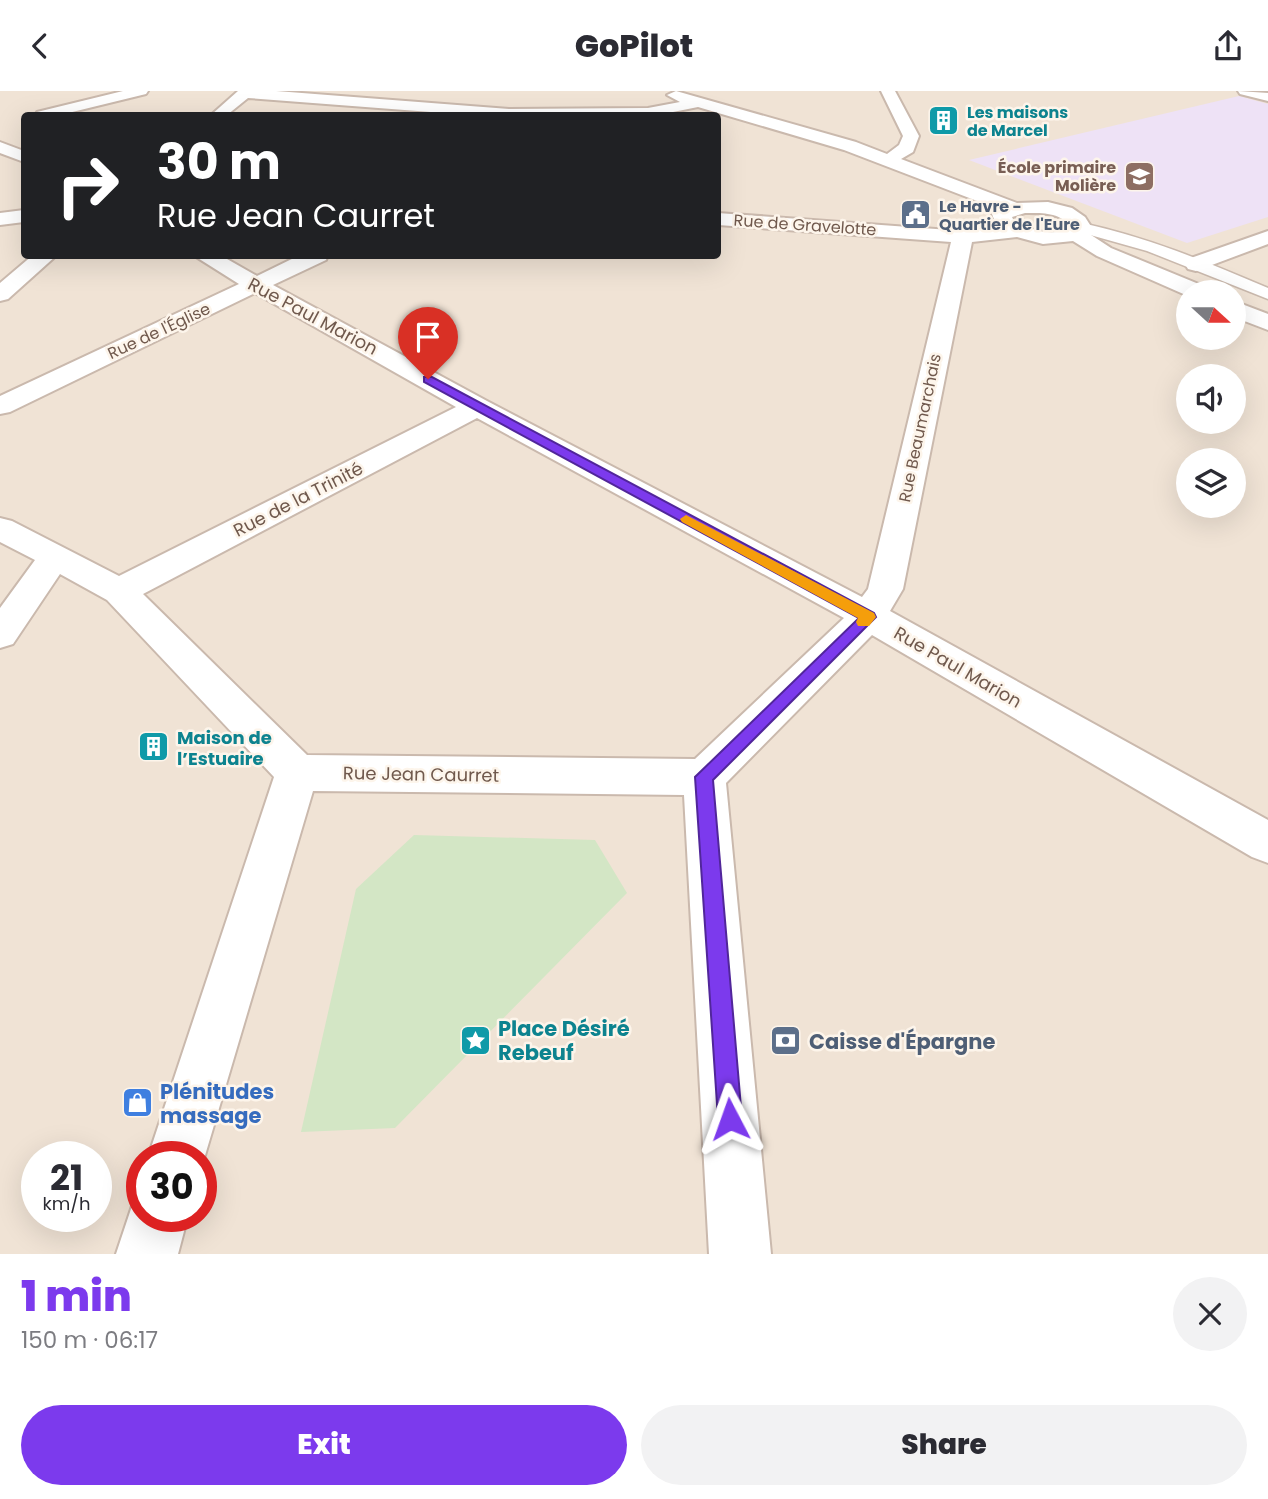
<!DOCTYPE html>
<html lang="en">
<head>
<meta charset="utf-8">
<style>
  :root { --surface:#fff; --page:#f2f2f3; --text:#2b2b33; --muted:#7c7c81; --accent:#7c3aed }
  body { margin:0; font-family:Poppins,sans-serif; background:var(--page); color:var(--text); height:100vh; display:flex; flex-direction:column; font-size:26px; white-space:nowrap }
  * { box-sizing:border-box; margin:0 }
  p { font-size:23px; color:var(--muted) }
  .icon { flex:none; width:38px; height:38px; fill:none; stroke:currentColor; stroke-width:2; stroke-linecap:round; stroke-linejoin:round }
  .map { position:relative; height:1163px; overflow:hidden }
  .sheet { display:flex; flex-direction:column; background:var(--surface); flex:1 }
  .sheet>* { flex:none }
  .banner { position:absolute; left:21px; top:21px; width:700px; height:147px; border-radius:7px; box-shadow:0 7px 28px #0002; background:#202124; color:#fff; overflow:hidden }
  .needle { width:46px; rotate:111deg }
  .fabs { position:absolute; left:1176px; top:189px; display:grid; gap:14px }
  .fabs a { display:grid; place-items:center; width:70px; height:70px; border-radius:50%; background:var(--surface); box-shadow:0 7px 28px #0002; font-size:35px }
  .speed { position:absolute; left:21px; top:1050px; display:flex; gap:14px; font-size:35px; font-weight:700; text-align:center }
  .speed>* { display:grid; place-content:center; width:91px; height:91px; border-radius:50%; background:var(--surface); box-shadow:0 7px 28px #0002; line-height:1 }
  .speed small { font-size:18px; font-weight:400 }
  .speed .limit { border:10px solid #d22; background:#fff; color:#111 }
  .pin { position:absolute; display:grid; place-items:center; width:60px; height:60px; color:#fff; margin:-72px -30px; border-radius:50% 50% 50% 0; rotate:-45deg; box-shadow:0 0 7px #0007 }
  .pin .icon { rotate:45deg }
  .me { position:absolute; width:77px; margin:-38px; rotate:356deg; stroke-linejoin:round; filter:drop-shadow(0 0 5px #0008) }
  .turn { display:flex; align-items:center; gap:24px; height:147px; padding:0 21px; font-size:32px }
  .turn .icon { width:91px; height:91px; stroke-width:2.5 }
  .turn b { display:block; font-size:49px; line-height:60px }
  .round { display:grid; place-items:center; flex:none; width:74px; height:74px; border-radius:37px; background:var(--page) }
  .summary { display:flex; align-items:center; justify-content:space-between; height:119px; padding:0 21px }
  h1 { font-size:42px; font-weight:800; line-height:52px; color:var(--accent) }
  .action { display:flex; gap:14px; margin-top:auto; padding:14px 21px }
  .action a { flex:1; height:80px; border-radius:42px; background:var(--accent); color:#fff; font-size:28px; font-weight:800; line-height:80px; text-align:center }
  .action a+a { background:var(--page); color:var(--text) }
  header { display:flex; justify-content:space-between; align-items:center; height:91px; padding:0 21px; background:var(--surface); font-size:32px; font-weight:800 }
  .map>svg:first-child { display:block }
</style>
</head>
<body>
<header><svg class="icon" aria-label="back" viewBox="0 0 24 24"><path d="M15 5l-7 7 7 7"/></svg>GoPilot<svg class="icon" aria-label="share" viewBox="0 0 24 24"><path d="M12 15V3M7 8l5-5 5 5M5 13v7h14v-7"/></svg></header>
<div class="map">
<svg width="1268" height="1163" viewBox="0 0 1268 1163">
  <rect width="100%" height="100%" fill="#faf1e5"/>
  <path fill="#f0e3d5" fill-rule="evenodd" d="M0 0H1268V1163H0ZM24 24H718V164H24ZM1188 201H1234V247H1188ZM1188 285H1234V331H1188ZM1188 369H1234V415H1188ZM37 1066H96V1125H37ZM142 1066H201V1125H142Z"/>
  <path fill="#eee2f6" d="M1239 5 1268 13V126L1187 152 969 69Z"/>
  <path fill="#d3e6c5" d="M414 744 595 749 627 802 395 1037 301 1041 356 798Z"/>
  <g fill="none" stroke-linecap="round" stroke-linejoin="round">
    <defs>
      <path id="service" d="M1082 132C1147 146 1207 171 1268 197V208L1147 160 1076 140 1074 137 1076 134Z"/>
      <path id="minor" d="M123 0H148L146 3 60 24H35L37 21Z
        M238 0H276L509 18 648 17 680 11 667 4 676 0 856 51 887 63 899 54 903 45 881 0H895L919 45 913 61 901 68 1017 112 1048 111 1072 117 1085 126 1092 137 1088 142 1111 157 1206 196 1209 201H1188V205L1097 165 1073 150 1043 153 1017 146 972 151 903 498 890 520 1268 729V772L1252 766 872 544 726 692 771 1163H709L684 704 313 700 201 1078V1066H148L274 686 107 509 60 483 13 553 0 557V517L35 469 0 451V427L12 430 119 485 456 316 255 202 10 321 0 323V305L239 193 193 164H220L257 185 300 164H328L326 169 273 194 487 310 862 506 868 498 951 151 718 134V122L963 140 997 136 992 123 998 118 844 59 698 16 658 24H470L248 7 227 24H211ZM1025 122C1042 122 1060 121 1071 136 1054 147 1029 139 1013 128L1012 126ZM477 327 844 527 695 668 307 664 143 503Z
        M1238 0 1268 2V10L1240 3Z
        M0 51 24 60V71L0 62Z
        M24 119V131L0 134V122Z
        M1268 140V153L1196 180 1188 178 1185 173 1188 168Z
        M33 164H57L8 208 0 210V192Z
        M1234 210 1268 223V239L1234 226Z
        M142 1101V1125H188L178 1163H116L136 1103Z"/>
    </defs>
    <use href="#service" stroke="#cab9ad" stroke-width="3"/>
    <use href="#minor" stroke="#cab9ad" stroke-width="4"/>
    <use href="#service" fill="#fff" fill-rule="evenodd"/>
    <use href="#minor" fill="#fff" fill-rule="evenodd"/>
  </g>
  <path fill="#7c3aed" stroke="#51269a" stroke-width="2" d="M424 286H432L874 522 876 526 713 689 742 1028 738 1036 730 1039 722 1036 718 1028 695 686 859 527 424 291Z"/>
  <path fill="#f59e0b" d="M686 424 874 522 876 526 869 535H858L856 531 858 527 682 431 680 428Z"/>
  <defs>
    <symbol id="building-square" viewBox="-11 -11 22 22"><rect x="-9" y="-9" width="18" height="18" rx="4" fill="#0f9aa8" stroke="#fdf5eb"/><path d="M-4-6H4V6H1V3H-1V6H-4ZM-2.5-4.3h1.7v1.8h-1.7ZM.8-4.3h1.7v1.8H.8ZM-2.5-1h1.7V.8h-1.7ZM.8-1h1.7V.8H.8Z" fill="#fff"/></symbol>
    <symbol id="school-square" viewBox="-11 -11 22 22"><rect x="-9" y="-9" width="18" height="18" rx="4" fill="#8d6e63" stroke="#fdf5eb"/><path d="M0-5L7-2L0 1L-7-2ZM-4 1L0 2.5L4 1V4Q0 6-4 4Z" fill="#fff"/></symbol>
    <symbol id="civic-square" viewBox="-11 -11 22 22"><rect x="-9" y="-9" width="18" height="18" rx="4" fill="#5c6f8a" stroke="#fdf5eb"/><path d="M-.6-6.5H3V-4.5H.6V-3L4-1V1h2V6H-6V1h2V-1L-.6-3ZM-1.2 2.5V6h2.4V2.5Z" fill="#fff"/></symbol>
    <symbol id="sight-square" viewBox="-11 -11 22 22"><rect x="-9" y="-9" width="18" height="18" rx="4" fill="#0f9aa8" stroke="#fdf5eb"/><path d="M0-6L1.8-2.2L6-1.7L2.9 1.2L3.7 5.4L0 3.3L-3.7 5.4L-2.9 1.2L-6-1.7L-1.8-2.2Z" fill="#fff"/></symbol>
    <symbol id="bank-square" viewBox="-11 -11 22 22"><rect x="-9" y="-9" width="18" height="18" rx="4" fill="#5c6f8a" stroke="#fdf5eb"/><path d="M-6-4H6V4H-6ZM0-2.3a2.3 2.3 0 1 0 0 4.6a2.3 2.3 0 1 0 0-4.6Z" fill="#fff"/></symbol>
    <symbol id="shop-square" viewBox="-11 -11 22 22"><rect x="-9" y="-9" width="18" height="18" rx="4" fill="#3f7fe0" stroke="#fdf5eb"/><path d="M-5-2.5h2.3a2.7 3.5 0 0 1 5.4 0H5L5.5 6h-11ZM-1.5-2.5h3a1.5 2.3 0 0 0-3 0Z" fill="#fff"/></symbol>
  </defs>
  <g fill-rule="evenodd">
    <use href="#building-square" x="926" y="12" width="35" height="35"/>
    <use href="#school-square" x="1122" y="68" width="35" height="35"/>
    <use href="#civic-square" x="898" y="106" width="35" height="35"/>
    <use href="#building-square" x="136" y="638" width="35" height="35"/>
    <use href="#sight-square" x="458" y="932" width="35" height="35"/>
    <use href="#bank-square" x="768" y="932" width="35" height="35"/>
    <use href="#shop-square" x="120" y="994" width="35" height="35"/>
  </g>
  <g text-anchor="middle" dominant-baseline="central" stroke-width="5" stroke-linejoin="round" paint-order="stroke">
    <g font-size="16" font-weight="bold" fill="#0d838f" stroke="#fdf5eb" text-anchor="start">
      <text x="967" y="21">Les maisons<tspan x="967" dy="18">de Marcel</tspan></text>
    </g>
    <g font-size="16" font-weight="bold" fill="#785e54" stroke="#fdf5eb" text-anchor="end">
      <text x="1116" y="76">École primaire<tspan x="1116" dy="18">Molière</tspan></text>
    </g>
    <g font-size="16" font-weight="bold" fill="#4e5e75" stroke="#fdf5eb" text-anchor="start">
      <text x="939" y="115">Le Havre -<tspan x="939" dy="18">Quartier de l'Eure</tspan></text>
    </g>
    <g font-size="16" fill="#70594d" stroke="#fdf5eb">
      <text transform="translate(805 134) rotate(4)">Rue de Gravelotte</text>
      <text transform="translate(159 240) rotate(-25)">Rue de l'Église</text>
      <text transform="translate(920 337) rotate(-78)">Rue Beaumarchais</text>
    </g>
    <g font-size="18" fill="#70594d" stroke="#fdf5eb">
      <text transform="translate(313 225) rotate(28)">Rue Paul Marion</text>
      <text transform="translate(298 408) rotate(-27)">Rue de la Trinité</text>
      <text transform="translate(958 576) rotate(30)">Rue Paul Marion</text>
      <text transform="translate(421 683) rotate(1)">Rue Jean Caurret</text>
    </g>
    <g font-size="18" font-weight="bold" fill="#0d838f" stroke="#fdf5eb" text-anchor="start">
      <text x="177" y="646">Maison de<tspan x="177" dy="21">l’Estuaire</tspan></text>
    </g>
    <g font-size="21" font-weight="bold" fill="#0d838f" stroke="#fdf5eb" text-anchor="start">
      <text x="498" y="937">Place Désiré<tspan x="498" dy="24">Rebeuf</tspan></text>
    </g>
    <g font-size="21" font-weight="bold" fill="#4e5e75" stroke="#fdf5eb" text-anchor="start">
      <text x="809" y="950">Caisse d'Épargne</text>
    </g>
    <g font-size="21" font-weight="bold" fill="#366cbe" stroke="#fdf5eb" text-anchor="start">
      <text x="160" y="1000">Plénitudes<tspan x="160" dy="24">massage</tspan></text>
    </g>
  </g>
</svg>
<div class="fabs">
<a><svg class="needle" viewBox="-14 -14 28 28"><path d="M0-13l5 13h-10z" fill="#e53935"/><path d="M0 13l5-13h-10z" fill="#7c7c81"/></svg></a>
<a><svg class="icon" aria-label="sound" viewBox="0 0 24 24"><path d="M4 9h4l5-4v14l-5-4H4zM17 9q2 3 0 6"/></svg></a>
<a><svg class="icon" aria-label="layers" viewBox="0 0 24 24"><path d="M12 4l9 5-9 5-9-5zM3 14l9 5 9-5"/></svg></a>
</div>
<div class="speed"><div>21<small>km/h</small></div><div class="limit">30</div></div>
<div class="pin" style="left:428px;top:288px;background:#d93025"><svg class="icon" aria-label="arrive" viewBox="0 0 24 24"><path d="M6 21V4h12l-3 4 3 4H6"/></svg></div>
<svg class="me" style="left:730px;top:1028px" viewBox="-20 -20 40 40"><path d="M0-17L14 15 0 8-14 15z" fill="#7c3aed" stroke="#fff" stroke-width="4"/></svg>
<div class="banner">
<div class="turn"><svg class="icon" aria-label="right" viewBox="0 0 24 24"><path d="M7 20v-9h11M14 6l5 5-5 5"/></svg><div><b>30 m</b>Rue Jean Caurret</div></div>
</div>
</div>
<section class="sheet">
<div class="summary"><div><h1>1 min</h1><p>150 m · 06:17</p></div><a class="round"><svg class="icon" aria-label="close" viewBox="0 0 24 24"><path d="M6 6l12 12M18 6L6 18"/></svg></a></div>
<div class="action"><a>Exit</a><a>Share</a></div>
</section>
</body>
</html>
